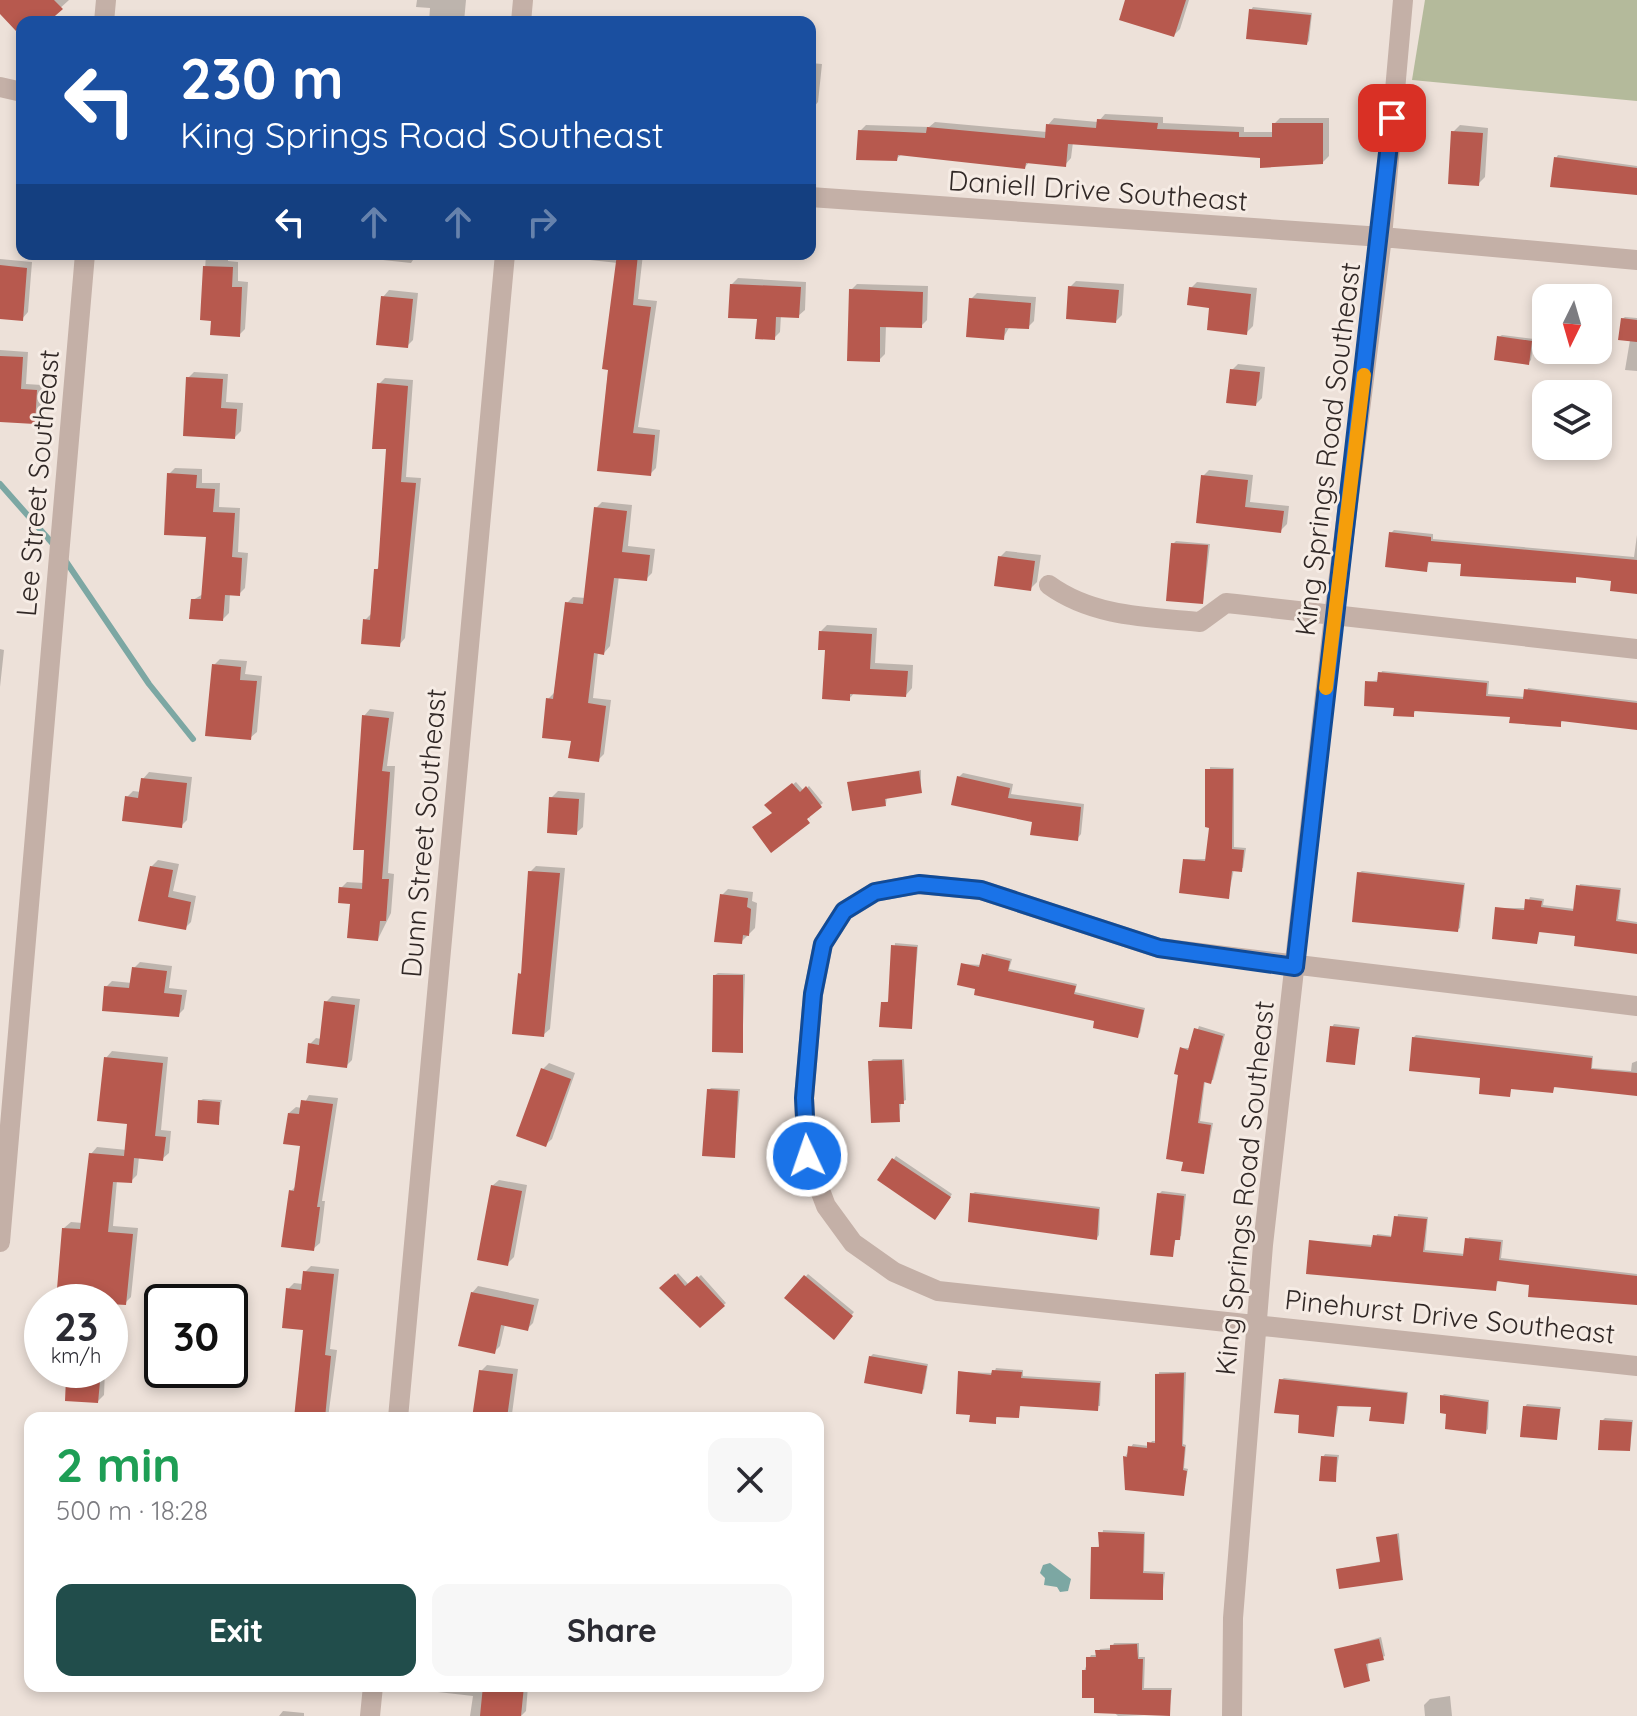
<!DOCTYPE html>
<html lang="en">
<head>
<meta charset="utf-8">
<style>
  :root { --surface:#fff; --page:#f7f7f7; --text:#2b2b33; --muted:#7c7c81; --accent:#214d4b }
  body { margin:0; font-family:Quicksand,sans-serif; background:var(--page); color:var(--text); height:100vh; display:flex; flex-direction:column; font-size:30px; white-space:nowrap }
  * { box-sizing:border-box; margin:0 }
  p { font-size:26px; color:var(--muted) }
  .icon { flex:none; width:44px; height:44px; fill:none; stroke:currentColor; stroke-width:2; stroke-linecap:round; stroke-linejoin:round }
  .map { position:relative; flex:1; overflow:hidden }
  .side { position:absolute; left:24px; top:1412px; width:800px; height:280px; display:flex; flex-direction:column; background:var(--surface); border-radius:16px; box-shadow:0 4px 12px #0003 }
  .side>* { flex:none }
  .top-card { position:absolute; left:16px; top:16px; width:800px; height:244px; border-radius:16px; box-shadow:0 4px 12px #0003; background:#1a4fa0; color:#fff; overflow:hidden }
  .needle { width:52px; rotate:185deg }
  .fabs { position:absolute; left:1532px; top:284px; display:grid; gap:16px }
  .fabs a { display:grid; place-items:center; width:80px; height:80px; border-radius:16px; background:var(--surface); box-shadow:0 4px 12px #0003; font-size:40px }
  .speed { position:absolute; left:24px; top:1284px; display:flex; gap:16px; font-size:40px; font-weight:700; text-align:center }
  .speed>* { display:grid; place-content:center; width:104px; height:104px; border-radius:50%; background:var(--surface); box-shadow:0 4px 12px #0003; line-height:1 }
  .speed small { font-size:20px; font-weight:400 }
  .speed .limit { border:4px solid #111; border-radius:12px; background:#fff; color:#111 }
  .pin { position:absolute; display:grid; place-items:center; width:68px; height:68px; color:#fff; margin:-34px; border-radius:16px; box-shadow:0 4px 12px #0006 }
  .me { position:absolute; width:88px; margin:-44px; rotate:357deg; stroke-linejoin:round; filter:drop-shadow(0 0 6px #0008) }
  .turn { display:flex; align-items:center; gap:28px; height:168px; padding:0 32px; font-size:36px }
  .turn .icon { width:104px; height:104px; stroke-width:2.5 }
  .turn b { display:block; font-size:56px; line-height:68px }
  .lanes { display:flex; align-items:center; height:76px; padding:0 32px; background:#0003; justify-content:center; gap:40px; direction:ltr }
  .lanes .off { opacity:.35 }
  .round { display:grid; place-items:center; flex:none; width:84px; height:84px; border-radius:16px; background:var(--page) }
  .head { display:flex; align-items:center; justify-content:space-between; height:136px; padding:0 32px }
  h1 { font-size:48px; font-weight:800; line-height:60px; color:#1e9e55 }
  .primary-button { display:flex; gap:16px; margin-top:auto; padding:16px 32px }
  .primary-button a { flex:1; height:92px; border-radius:16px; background:var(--accent); color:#fff; font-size:32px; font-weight:800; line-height:92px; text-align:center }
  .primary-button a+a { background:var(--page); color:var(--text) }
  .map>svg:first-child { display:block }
</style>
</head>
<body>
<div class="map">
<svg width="1637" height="1716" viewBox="0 0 1637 1716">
  <rect width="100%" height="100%" fill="#ede1d9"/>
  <path fill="#b4ba9b" d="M1425 0H1637V101L1412 80Z"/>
  <path fill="#7ca7a3" d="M1050 1563 1071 1579 1068 1591 1060 1592 1057 1587 1044 1585 1045 1578 1040 1573 1043 1565Z"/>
  <path fill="#0003" d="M0 0H69L45 22H22L16 29 0 11Z
    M417 0H466L464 22H429L430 8 416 7Z
    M1127 0H1189L1180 29 1174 35Z
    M1253 7 1312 13 1309 41 1307 43 1251 10Z
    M810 63 822 64 818 102 812 109Z
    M1105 114 1163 117V123L1244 127V132H1274V124L1280 118H1329V156L1323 162 1073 142 1071 158 1065 165 1030 161 1025 167 902 154 896 159 860 131 866 125 929 127 935 122 1047 132 1048 125 1054 118 1098 122Z
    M1460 125 1488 128 1485 177 1478 184 1453 132Z
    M1558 155 1637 166V192L1556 158Z
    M22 163V211L16 210Z
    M206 254H228V261L238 262V281L248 282 245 329 239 335 213 319 202 318Z
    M384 254H417L411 263 383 260Z
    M591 254H643L638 299 657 301 638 427 660 430 656 468 650 474 599 469 618 263 590 260Z
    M0 259 32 262 28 312 22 319 0 317Z
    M738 278 806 282 805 310 798 316 781 315 780 332 774 338 731 285Z
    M1076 281 1124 284 1122 315 1116 321 1070 287Z
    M1197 282 1257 288 1253 326 1246 333 1211 306 1191 288Z
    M857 284 928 286 927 320 921 326 886 325 885 354 879 360 851 290Z
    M389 290 418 293 413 340 407 346 383 297Z
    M977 293 1036 297 1034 321 1028 327 1010 326 1003 338 971 299Z
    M1625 317 1637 318V371L1625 370 1630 340 1622 319Z
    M1502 335 1534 339 1531 360 1528 363 1499 337Z
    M0 350 28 352 26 384 42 385 40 416 34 422 0 420Z
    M1238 364 1265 367 1262 398 1256 404 1232 370Z
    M194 372 228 374 226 402 243 403 241 431 235 437 188 378Z
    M385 378 413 380 406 477 421 478 405 638 399 645 365 620 371 614 376 570 381 565 388 448 379 384Z
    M175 468 202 469V483H220L219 507 240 508 238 552 248 553 245 588 239 594 230 593 229 613 223 619 193 600 203 594 208 535 169 474Z
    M1209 470 1253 475 1250 502 1289 506 1287 524 1280 531 1198 521 1203 476Z
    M602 502 632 505 628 546 655 549 652 573 646 579 619 576 610 646 604 653 598 652 593 698 611 700 604 754 598 760 573 739 548 699 554 693 567 603 573 597 586 598 596 508Z
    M1394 530 1433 534V539L1634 557 1637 535V592L1613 580 1578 575 1575 580 1463 563 1430 560 1426 570 1391 533Z
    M1176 541 1210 544 1203 601 1173 544Z
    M1006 551 1041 555 1037 582 1031 588 1000 557Z
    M827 625 877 628 875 663 913 665 912 688 906 695 855 692 849 699 821 631Z
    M0 649 4 650 0 687Z
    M220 659 247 661 245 674 262 676 257 732 250 738 214 665Z
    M1382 671 1489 681 1488 694 1525 697 1528 688 1637 701V726L1563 719 1560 725 1512 715 1416 710 1413 715 1367 682 1379 680Z
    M370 709 394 712 387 766H395L388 873 394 874 391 913 378 939 341 888 347 882 364 883V716Z
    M1210 767 1234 768V847L1246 848 1243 868 1234 869 1228 897 1185 859H1207L1211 826Z
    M921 770V791L887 796 886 804 850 783Z
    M149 772 192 777 187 820 181 826 127 797 133 791 141 792 143 779Z
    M963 773 1013 784 1011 794 1084 804 1081 834 1077 839 1034 820 959 777Z
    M796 782 804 791 809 786 823 803 808 815 811 820 802 810 774 812 767 805Z
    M558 791 585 793 583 827 576 833 551 798Z
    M158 860 179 864 173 891 196 896 191 922 185 928 141 919 151 867Z
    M536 866 565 868 550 1029 543 1035 520 974 523 971 530 872Z
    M1362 871 1465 883 1460 928 1457 930 1359 873Z
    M1580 884 1621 888 1618 919 1637 922V952L1577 934 1540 930 1537 942 1497 908H1526L1530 897 1544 899 1543 905 1575 909Z
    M728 889 753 892 752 901 757 903 755 928 741 942 722 895Z
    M895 943 918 945 911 1027 883 1003 890 1001Z
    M986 953 1012 959 1009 969 1077 984 1075 992 1145 1008 1140 1033 1137 1036 1097 1019 978 987 963 964 982 965Z
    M140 962 172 966 169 988 187 990 184 1009 178 1015 106 987 112 981 132 983 134 968Z
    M718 973 745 974 742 1051 715 975Z
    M332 996 360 999 352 1060 346 1066 310 1044 316 1038 321 1039 326 1002Z
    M1334 1024 1360 1027 1354 1063 1332 1027Z
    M1199 1026 1225 1034 1213 1080 1205 1081 1200 1121 1213 1123 1204 1172 1182 1048H1191Z
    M1416 1035 1593 1056 1592 1068 1631 1071 1632 1063 1637 1061V1095L1555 1086 1553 1091 1512 1087 1509 1095 1413 1038Z
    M112 1051 168 1057 161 1130 171 1131 169 1153 162 1159 139 1157 137 1175 131 1181 117 1180 113 1226 138 1228 131 1297 125 1303 64 1228 71 1222 83 1223 91 1154 97 1147 127 1150 129 1122 106 1058Z
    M873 1059H904L906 1100 901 1102 899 1120 870 1062Z
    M549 1063 575 1073 552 1139 545 1145 543 1069Z
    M711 1088 740 1089 734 1156 709 1090Z
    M309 1095 338 1098 322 1201H325L320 1243 313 1249 291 1191 297 1185 302 1144 289 1113 296 1107 302 1108Z
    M203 1099 222 1100 218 1123 200 1101Z
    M896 1156 952 1194 938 1215 880 1180Z
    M499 1180 527 1185 514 1257 507 1264 492 1186Z
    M1162 1191 1186 1194 1181 1236 1176 1238 1172 1255 1159 1194Z
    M975 1192 1100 1207 1099 1235 1097 1238 972 1194Z
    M1398 1214 1428 1217 1425 1250 1465 1254 1469 1237 1503 1240 1501 1258 1637 1274V1303L1499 1279 1495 1289 1311 1241 1374 1245 1377 1234 1394 1236Z
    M311 1266 339 1269 330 1349 337 1350 328 1418H296L305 1329 288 1289 294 1283 303 1284 305 1272Z
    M678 1273 689 1285 701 1275 726 1303 700 1325 662 1288Z
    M808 1274 854 1312 834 1337 787 1298Z
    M478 1286 539 1299 533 1323 527 1329 505 1324 500 1346 494 1352 472 1293Z
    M873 1354 928 1364 924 1389 922 1391 870 1357Z
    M487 1365 518 1369 512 1414 508 1418H491L481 1371Z
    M996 1368 1023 1370V1376L1101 1381 1100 1406 1021 1404 1018 1416 998 1415 995 1422 972 1413 960 1372 994 1373Z
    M75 1370H105L104 1395 98 1401 68 1379Z
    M1159 1372H1186L1183 1444 1186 1445 1184 1468 1188 1469 1183 1494 1125 1457 1133 1444 1149 1446 1152 1441H1157Z
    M1284 1378 1408 1392 1405 1420 1403 1422 1373 1405 1339 1404 1333 1435 1301 1413 1281 1380Z
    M1444 1394 1489 1400 1488 1429 1485 1432 1448 1412 1442 1396Z
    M1527 1404 1561 1407 1556 1438 1525 1407Z
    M1605 1418 1633 1420 1630 1449 1602 1421Z
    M1325 1454 1339 1455 1335 1480 1323 1457Z
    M1103 1530 1145 1532 1144 1571 1165 1572 1162 1598 1093 1548 1101 1546Z
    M1399 1533 1402 1578 1338 1569 1382 1561 1378 1538Z
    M1381 1637 1385 1656 1368 1662 1369 1680 1336 1650Z
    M1114 1643H1139V1657H1145L1144 1688H1172L1169 1714 1118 1716 1096 1696 1084 1671 1091 1655H1098L1100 1649 1112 1648Z
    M430 1686H528L526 1711 521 1716H470L473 1696 429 1691Z
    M1450 1696 1452 1716H1425L1424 1705 1430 1699Z
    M283 1711 304 1713V1716H279Z"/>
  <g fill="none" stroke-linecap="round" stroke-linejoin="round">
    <path stroke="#7ca7a3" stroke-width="6" d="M0 484 53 544
      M65 560 149 684 193 739"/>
  </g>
  <path fill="#b7594e" d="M0 0H54L63 9 48 22H22L16 31 0 14Z
    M1125 0H1186L1174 37 1119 20Z
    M1249 9 1311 15 1307 45 1246 39Z
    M1097 119 1158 123 1157 129 1239 132V137H1272V123H1323V164L1260 168V158L1068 144 1066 167 1026 163 1025 169 898 155 897 161 856 160 858 130 926 133 927 127 1045 138 1046 124 1096 128Z
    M1451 131 1483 133 1479 186 1448 184Z
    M1554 157 1637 168V195L1550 187Z
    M617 254H638L633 305 651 307 633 433 655 435 651 476 597 471 608 370 602 369Z
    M0 265 27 268 23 321 0 319Z
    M203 266 233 267 232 287H242L240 337 210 335 211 321 200 320Z
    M730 284 801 287 799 318 776 317 775 340 755 339 757 319 728 318Z
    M1068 286 1119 290 1116 323 1066 319Z
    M1189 287 1251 294 1247 335 1207 330 1209 308 1187 305Z
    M849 289 923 292 922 328 880 327V362L847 361Z
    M381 296 413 299 408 348 376 345Z
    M969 298 1031 303 1029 329 1005 328 1004 340 966 337Z
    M1621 318 1637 320V342L1618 340Z
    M1497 336 1532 341 1529 365 1494 360Z
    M0 356 23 357 21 389 37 390 35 424 0 422Z
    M1230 369 1260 372 1256 406 1226 403Z
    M186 377 223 379 221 408 237 409 235 439 183 436Z
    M377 383 408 386 401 482 416 483 400 647 361 644 363 619 370 620 374 569H378L386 449H372Z
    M167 473 197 475 196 488 215 489 213 512 235 513 232 557 242 558 240 596 225 595 223 621 189 619 191 599H201L206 537 164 535Z
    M1201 475 1248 480 1245 507 1284 511 1281 533 1196 523Z
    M594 507 627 511 622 552 650 555 647 581 614 578 604 655 594 653 588 703 606 706 599 762 568 758 571 741 542 738 546 698 553 699 565 602 583 604Z
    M1389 532 1431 537V541L1637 560V594L1610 591 1611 581 1576 577V583L1460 576 1461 564 1428 562 1427 572 1385 567Z
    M1171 543 1208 545 1203 604 1166 601Z
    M998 556 1035 561 1031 591 994 586Z
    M819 631 872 634 870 669 908 671 906 697 850 694V701L822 699 825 650H818Z
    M212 664 241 667 240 680 257 681 251 740 205 736Z
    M1378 672 1487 683 1486 696 1523 699 1524 689 1637 703V730L1561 721V727L1509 723 1510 717 1414 711V717L1393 716 1394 708 1364 706 1365 681 1377 682Z
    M362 715 389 718 382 771 390 772 382 879H389L386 921H380L378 941 347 938 350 904 338 903 339 887 362 889 364 850H353Z
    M1205 769H1233L1232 849 1244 850 1242 872 1232 871 1229 899 1179 893 1183 859 1205 861 1209 828 1205 827Z
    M919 771 922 793 885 799 886 806 852 811 847 782Z
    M957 776 1010 788 1008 798 1081 807 1078 841 1030 835 1032 822 951 805Z
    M141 778 187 783 182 828 122 821 125 796 138 798Z
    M792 783 800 792 806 786 822 807 807 819 810 823 771 853 752 827 772 813 764 805Z
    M549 797 579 799 577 835 547 833Z
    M150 866 173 870 168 897 191 902 186 930 138 921Z
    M528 871 560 873 544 1037 512 1034 518 973 521 974Z
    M1357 872 1464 885 1458 932 1352 922Z
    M1576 885 1620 890 1616 921 1637 924V954L1574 946 1575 936 1539 932 1537 944 1492 939 1495 907 1524 910 1525 899 1542 901 1541 907 1573 911Z
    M720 894 748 898 747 907 751 909 749 936 743 935 742 944 714 942Z
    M891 945 917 947 912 1029 879 1027 881 1002H888Z
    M982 954 1010 961 1008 971 1076 986 1074 994 1144 1010 1138 1038 1093 1028 1094 1021 974 995 975 989 957 985 961 963 979 967Z
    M132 967 167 971 164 993 182 995 179 1017 102 1011 104 986 129 988Z
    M713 975H743V1053L712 1052Z
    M324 1001 355 1005 347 1068 306 1063 308 1043 319 1045Z
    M1330 1026 1359 1029 1355 1065 1326 1062Z
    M1194 1028 1223 1036 1211 1084 1204 1082 1198 1123 1211 1125 1204 1174 1181 1171 1183 1162 1166 1159 1178 1075 1174 1074 1180 1047 1188 1050Z
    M1412 1037 1592 1058 1591 1069 1637 1073V1096L1554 1087 1553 1093 1511 1089 1510 1097 1479 1094 1480 1078 1409 1071Z
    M104 1057 163 1063 155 1136 166 1137 163 1161 134 1158 132 1183 113 1182 108 1232 133 1234 126 1305 56 1301 62 1228 80 1229 89 1153 124 1156 127 1124 97 1121Z
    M902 1060 904 1104H899L900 1122 871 1123 868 1061Z
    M541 1068 571 1079 546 1147 516 1136Z
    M707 1089 738 1091 735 1158 702 1156Z
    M198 1100 220 1102 219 1125 197 1123Z
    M301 1100 333 1104 317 1207H320L314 1251 281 1247 289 1190 294 1191 300 1146 283 1144 288 1113 299 1114Z
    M892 1158 951 1197 935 1220 877 1180Z
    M491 1185 522 1191 508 1266 477 1260Z
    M970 1193 1099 1209 1097 1240 968 1222Z
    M1157 1193 1184 1196 1180 1240H1175L1173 1257 1150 1255Z
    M1394 1216 1427 1219 1423 1252 1463 1256 1465 1238 1501 1242 1499 1260 1637 1276V1305L1528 1297 1529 1285 1497 1281 1496 1291 1306 1274 1309 1240 1371 1247 1373 1235 1391 1237Z
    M303 1271 334 1274 325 1355 331 1356 325 1418H294L303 1330 282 1328 286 1288 301 1290Z
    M675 1274 685 1286 697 1276 725 1306 700 1328 659 1288Z
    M804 1275 853 1316 834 1340 784 1298Z
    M471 1292 534 1305 528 1331 501 1325 495 1354 458 1346Z
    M869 1356 927 1366 922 1394 864 1383Z
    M73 1370H101L98 1403 65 1401 66 1378H73Z
    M479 1370 513 1374 507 1418H472Z
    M992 1370 1022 1372 1021 1378 1100 1383 1098 1411 1020 1406 1019 1418 996 1417V1424L969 1422 970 1415 956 1414 958 1371 991 1375Z
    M1184 1373 1182 1446 1185 1447 1183 1470 1187 1471 1184 1496 1125 1490 1123 1456 1127 1457 1128 1446 1147 1448V1442L1155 1443V1374Z
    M1279 1379 1407 1393 1404 1424 1369 1421 1371 1407 1337 1406 1334 1437 1298 1433 1299 1415 1274 1413Z
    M1440 1395 1488 1402 1486 1434 1445 1429 1446 1414 1440 1413Z
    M1523 1406 1560 1409 1557 1440 1520 1437Z
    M1600 1420 1632 1422 1630 1451 1598 1450Z
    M1321 1456 1337 1457 1336 1482 1319 1481Z
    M1098 1532 1144 1534 1143 1573 1163 1574V1600L1090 1599 1091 1547H1099Z
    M1397 1534 1403 1580 1339 1589 1336 1569 1380 1562 1376 1537Z
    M1379 1639 1384 1660 1366 1664 1370 1681 1344 1688 1334 1649Z
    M1137 1644 1138 1659H1143L1142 1690H1171L1170 1716 1094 1713V1698H1082V1670H1086V1657H1096L1095 1650H1110V1645Z
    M483 1686H524L521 1716H480Z"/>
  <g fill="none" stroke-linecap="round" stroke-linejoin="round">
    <path stroke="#c4b0a7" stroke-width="20" d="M104 22 106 0
      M521 22 523 0
      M0 87 22 92
      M810 197 1382 237 1637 260
      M1049 585C1093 617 1148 617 1200 622L1226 603 1236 604 1637 649
      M1637 1006 1159 948 981 890 919 884 875 892 844 911 823 944 813 994 804 1098 807 1156 826 1206 853 1243 894 1272 938 1291 1637 1366
      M0 1242 85 254
      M398 1418 505 254
      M370 1716 373 1686
      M1232 1716 1233 1618 1263 1245 1334 615 1382 237 1403 0"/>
  </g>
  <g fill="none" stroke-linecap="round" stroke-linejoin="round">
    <defs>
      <path id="route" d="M807 1156 804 1098 813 994 823 944 844 911 875 892 919 884 981 890 1159 948 1295 967 1392 118"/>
    </defs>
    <use href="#route" stroke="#114b97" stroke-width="20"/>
    <use href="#route" stroke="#1a73e8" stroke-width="14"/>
    <path stroke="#f59e0b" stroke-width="14" d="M1326 688 1364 375"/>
  </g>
  <g text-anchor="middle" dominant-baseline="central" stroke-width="6" stroke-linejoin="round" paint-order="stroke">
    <g font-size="28" fill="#312826" stroke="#f6ece5">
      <text transform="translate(1098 190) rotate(4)">Daniell Drive Southeast</text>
      <text transform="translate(1327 449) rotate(-83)">King Springs Road Southeast</text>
      <text transform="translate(37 483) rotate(-85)">Lee Street Southeast</text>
      <text transform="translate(423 833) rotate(-85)">Dunn Street Southeast</text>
      <text transform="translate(1244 1188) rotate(-84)">King Springs Road Southeast</text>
      <text transform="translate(1450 1316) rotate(6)">Pinehurst Drive Southeast</text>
    </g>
  </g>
</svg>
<div class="fabs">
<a><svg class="needle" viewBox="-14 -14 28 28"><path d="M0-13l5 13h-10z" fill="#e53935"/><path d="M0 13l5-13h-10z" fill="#7c7c81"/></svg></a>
<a><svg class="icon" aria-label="layers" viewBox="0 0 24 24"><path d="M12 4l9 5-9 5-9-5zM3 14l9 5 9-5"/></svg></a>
</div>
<div class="speed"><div>23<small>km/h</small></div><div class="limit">30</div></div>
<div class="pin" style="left:1392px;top:118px;background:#d93025"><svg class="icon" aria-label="arrive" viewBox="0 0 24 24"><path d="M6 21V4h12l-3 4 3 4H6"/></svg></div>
<svg class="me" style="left:807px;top:1156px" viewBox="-20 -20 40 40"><circle r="17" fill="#1a73e8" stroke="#fff" stroke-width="3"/><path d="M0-11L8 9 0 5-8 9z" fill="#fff"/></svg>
<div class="top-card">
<div class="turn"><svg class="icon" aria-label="left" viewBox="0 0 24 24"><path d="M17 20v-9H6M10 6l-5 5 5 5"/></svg><div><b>230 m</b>King Springs Road Southeast</div></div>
<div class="lanes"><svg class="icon" aria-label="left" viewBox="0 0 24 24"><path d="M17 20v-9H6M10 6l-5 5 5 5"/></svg><svg class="icon off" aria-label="ahead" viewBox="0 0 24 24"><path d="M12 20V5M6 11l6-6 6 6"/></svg><svg class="icon off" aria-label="ahead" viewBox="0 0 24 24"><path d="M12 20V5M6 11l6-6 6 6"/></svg><svg class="icon off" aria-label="right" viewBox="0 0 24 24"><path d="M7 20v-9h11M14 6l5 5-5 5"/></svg></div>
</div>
<section class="side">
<div class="head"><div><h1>2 min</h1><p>500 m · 18:28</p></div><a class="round"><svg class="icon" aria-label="close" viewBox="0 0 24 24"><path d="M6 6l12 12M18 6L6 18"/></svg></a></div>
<div class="primary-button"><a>Exit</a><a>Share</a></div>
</section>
</div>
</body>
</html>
